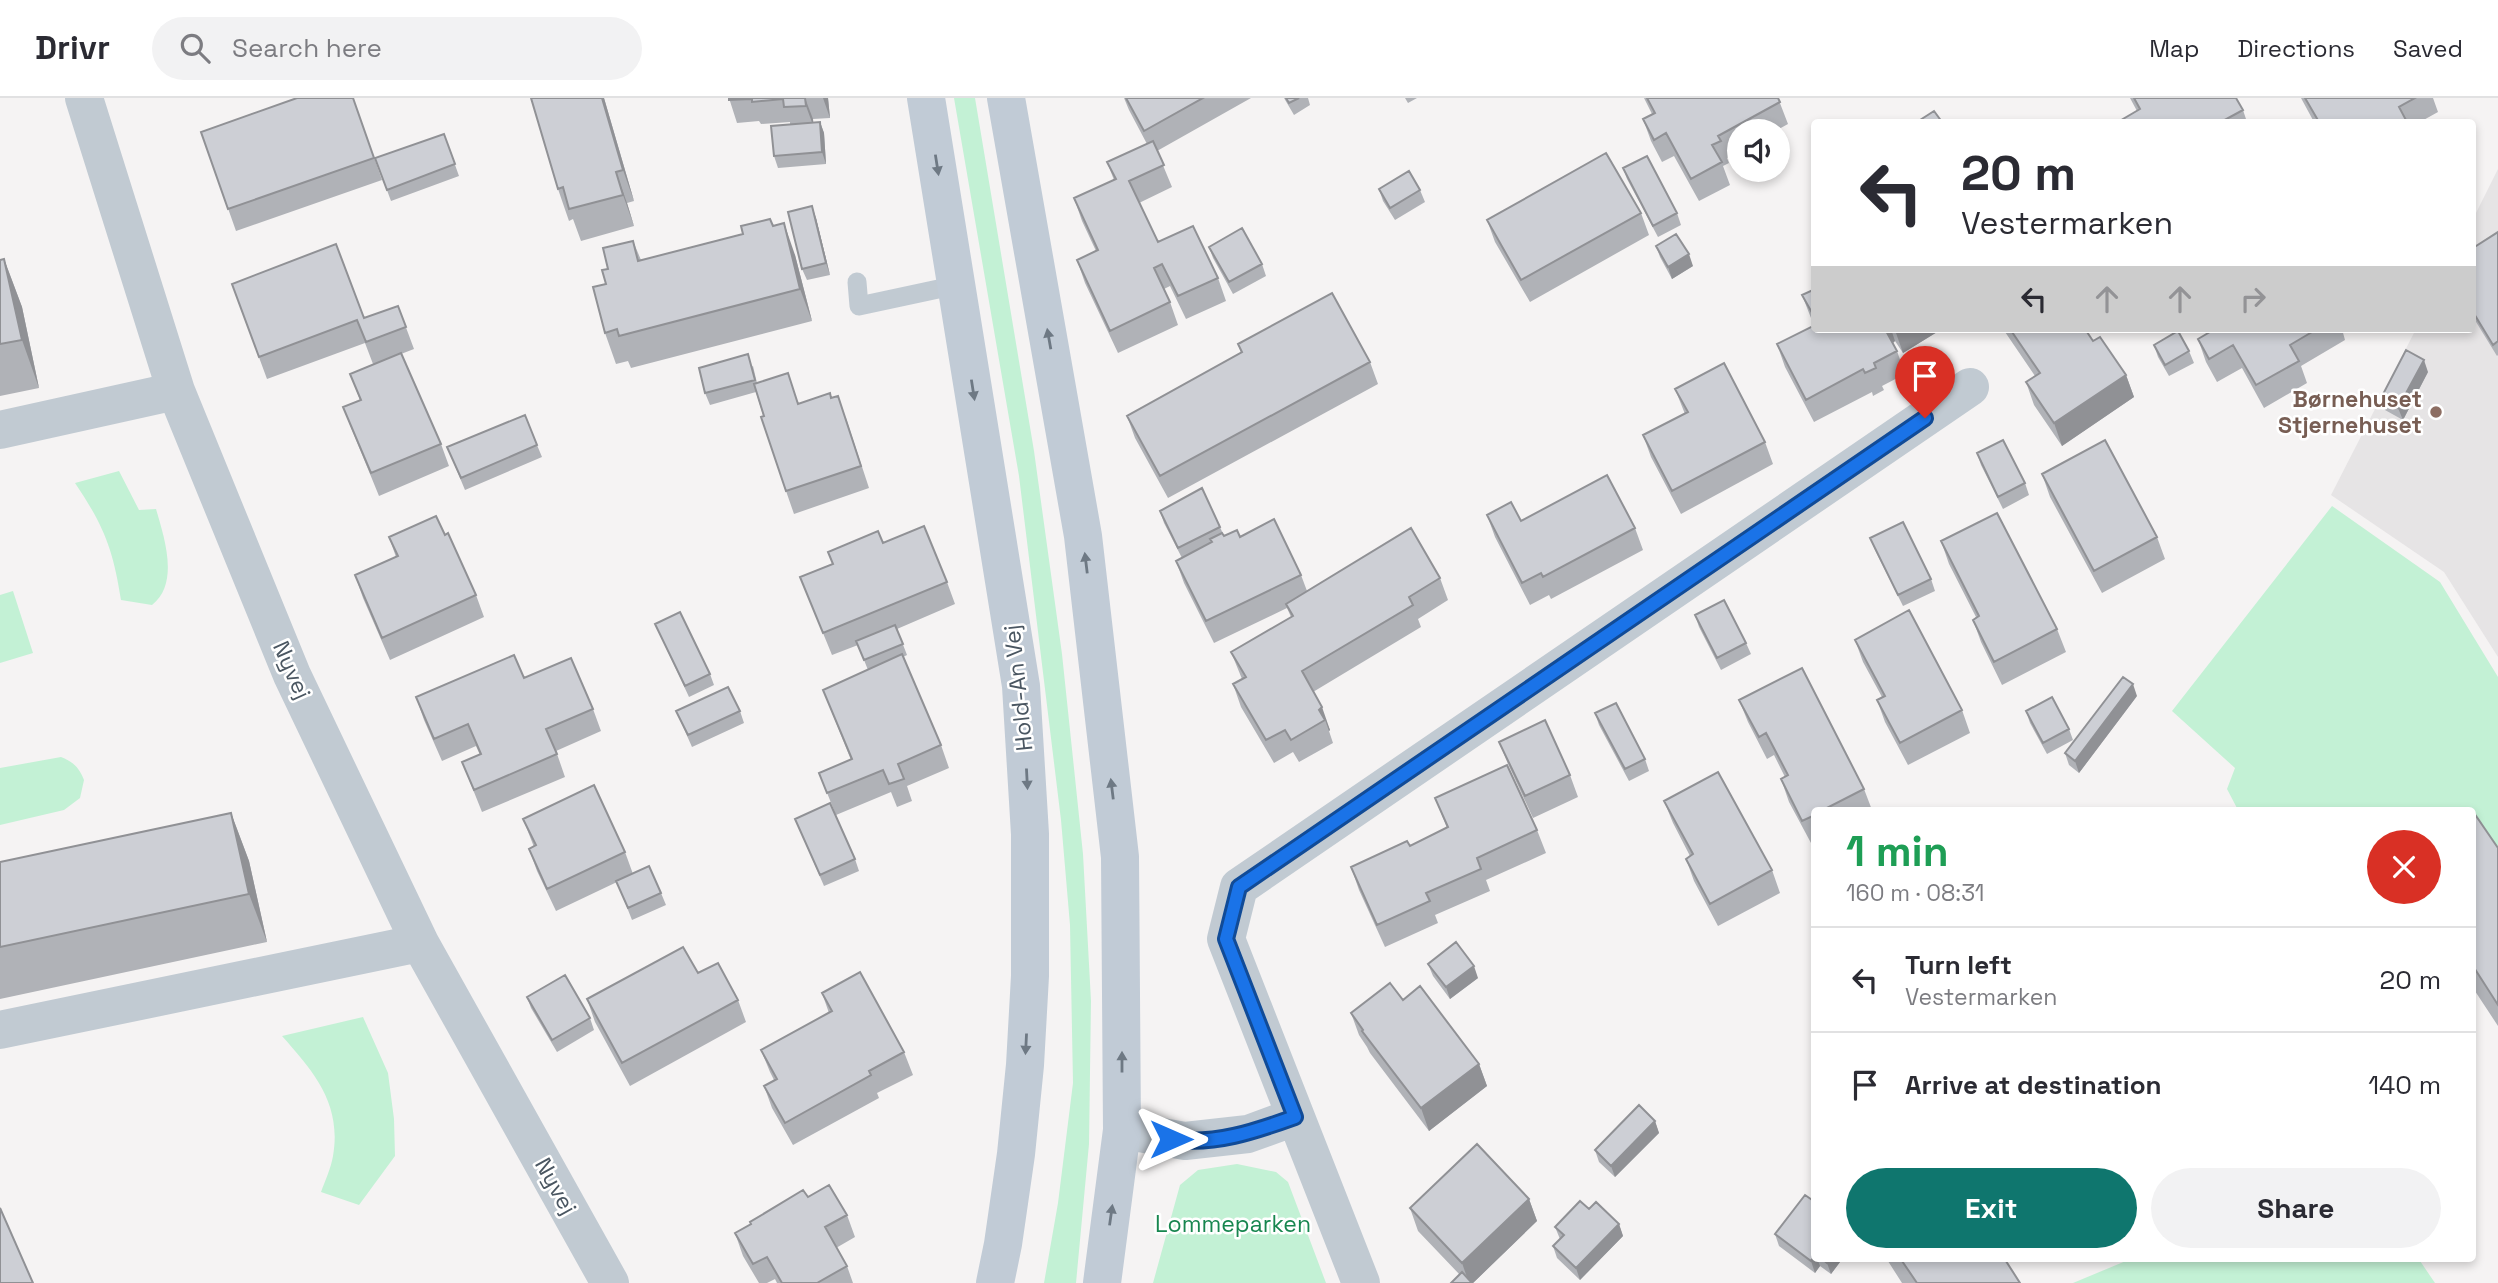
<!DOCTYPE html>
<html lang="en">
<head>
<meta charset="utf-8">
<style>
  :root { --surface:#fff; --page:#f2f2f3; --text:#2b2b33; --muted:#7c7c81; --line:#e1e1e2; --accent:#0f766e }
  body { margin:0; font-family:"Space Grotesk",sans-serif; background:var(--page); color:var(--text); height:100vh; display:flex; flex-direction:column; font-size:26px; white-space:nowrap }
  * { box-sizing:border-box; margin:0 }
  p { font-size:23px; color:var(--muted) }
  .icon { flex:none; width:38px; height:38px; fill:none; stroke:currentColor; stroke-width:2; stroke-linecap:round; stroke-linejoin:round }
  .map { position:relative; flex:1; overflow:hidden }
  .panel { position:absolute; left:1811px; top:709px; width:665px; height:455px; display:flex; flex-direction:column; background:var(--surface); border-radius:7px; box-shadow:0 4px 10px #0003 }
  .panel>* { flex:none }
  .guide { position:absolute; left:1811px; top:21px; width:665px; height:214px; border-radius:7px; box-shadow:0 4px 10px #0003; background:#fff; color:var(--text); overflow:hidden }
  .buttons { position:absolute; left:1727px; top:21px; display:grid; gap:14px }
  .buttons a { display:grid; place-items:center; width:63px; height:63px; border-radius:50%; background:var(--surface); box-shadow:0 4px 10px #0003; font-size:35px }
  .pin { position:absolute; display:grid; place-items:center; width:60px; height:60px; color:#fff; margin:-72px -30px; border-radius:50% 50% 50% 0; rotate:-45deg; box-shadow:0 0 7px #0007 }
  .pin .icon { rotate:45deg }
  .me { position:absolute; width:77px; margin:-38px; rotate:90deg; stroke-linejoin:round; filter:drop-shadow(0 0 5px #0008) }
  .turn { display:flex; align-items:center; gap:24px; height:147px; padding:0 35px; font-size:32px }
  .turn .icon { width:91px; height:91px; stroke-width:2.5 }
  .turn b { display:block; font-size:49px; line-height:60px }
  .lanes { display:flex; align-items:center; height:66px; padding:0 35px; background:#0003; justify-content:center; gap:35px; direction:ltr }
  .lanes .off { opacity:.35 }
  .round { display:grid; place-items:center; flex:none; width:74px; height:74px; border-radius:37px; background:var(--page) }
  .head { display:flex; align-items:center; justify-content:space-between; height:119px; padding:0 35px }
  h1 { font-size:42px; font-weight:800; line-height:52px; color:#1e9e55 }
  .action { display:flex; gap:14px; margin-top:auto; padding:14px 35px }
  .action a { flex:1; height:80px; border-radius:42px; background:var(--accent); color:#fff; font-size:28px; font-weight:800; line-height:80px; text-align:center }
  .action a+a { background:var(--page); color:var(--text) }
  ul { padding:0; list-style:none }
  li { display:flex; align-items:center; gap:21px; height:105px; padding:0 35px; border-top:2px solid var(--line) }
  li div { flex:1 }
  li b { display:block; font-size:26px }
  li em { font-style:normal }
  header { display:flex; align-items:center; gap:42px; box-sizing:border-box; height:98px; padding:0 35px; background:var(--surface); border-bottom:2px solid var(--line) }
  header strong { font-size:33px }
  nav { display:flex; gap:38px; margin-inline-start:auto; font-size:24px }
  .search { width:490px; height:63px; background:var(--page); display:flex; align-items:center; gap:18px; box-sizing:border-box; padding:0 24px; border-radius:38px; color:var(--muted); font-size:26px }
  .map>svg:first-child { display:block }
</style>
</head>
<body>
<header>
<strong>Drivr</strong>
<div class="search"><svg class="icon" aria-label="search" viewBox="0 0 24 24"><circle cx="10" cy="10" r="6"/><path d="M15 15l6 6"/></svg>Search here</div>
<nav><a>Map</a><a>Directions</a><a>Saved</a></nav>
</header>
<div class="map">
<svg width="2498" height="1185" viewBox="0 0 2498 1185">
  <rect width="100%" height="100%" fill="#f5f3f3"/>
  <path fill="#e6e4e5" d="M2498 71V559L2444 474 2331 397 2416 231H2473V121Z"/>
  <path fill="#c3f1d5" d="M954 0H975L1034 353 1062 556 1083 756 1091 903 1089 1046 1076 1185H1044L1058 1105 1073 985 1070 827 1061 722 1019 378Z
    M119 373 139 412 156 411C164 439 180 485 152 507L121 502C113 451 104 428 75 385Z
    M2332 408 2440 484 2498 579V770L2473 769V712H2238L2227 691 2235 670 2172 613Z
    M13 493 33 555 0 565V497Z
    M61 659C73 664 79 669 84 682L80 700 64 712 0 727V670Z
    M363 919 388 975 394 1021 395 1058 359 1107 321 1094C325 1083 331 1070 333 1058 342 1006 314 974 282 938Z
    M1237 1066 1276 1074 1288 1084 1326 1185H1153L1180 1087 1198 1072Z
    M2133 1160H2418L2435 1185H2073Z"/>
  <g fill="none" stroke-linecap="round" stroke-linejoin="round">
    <path stroke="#c1cad2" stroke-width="19" d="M857 184 859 208 957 187"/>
    <path stroke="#c1cad2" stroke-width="38" d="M84 0 176 293 292 577 420 845 610 1185
      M0 332 176 293
      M0 932 420 845
      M1122 1032 1185 1043 1248 1036 1295 1019
      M1361 1185 1226 841 1239 789 1970 289"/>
    <path stroke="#c1cbd6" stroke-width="38" d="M926 0 1021 588 1030 736V878L1025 967 1016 1056 1003 1146 995 1185
      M1006 0 1083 438 1120 759 1122 1032 1102 1185"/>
  </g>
  <path fill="#b0b2b7" d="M353 0 382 82 236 133 201 34Z
    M604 0 634 103 627 105 634 128 581 143 573 121 569 123 558 91Z
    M729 0H828L830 20 813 21V24H820L824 35 826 66 778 70 774 58 790 26V24L761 26 759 23 737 25Z
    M1124 0H1251L1157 53 1172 89 1139 105 1158 144 1218 180 1226 203 1186 221 1170 188 1164 191 1170 204 1178 227 1118 255 1085 185 1077 162 1096 153 1082 123 1074 100 1114 82 1107 64 1147 46 1129 12Z
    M1284 0H1308L1310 7 1294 17Z
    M1405 0H1417L1408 5Z
    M1644 0H1778L1788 26 1775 33H1740V53L1727 60 1729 65 1723 68 1730 87 1699 103 1674 58 1662 64 1651 43 1643 21 1652 16Z
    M2130 0H2236L2243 12 2247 24H2118L2137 13Z
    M2301 0H2433L2438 14 2420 24H2314Z
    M444 36 459 78 391 103 375 60Z
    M1623 70 1677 115 1681 127 1658 139 1627 81Z
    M1379 91 1420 92 1425 104 1395 122 1383 103Z
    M1641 115 1649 137 1530 204 1495 144 1487 122Z
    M816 120 830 177 807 182 802 171Z
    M773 128 795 157 812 223 631 270 628 263 616 266 605 235 606 186 608 171 633 143 641 162Z
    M2498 134V257L2497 258 2473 219V150Z
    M1656 148 1693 168 1672 181 1660 159Z
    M1209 149 1262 166 1266 178 1233 196 1213 160Z
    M4 161 22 209 39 290 0 298V162Z
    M232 186 364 220 398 208 414 251 401 256 441 346 449 368 379 398 352 332 343 309 360 302 350 276 373 266 365 245 267 281Z
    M1815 191V231H1942L1903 255 1895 243 1893 245 1897 253 1905 276 1882 288 1884 292 1873 298 1872 294 1814 324 1785 269 1777 246 1815 227 1811 220 1802 197Z
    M2003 231H2085L2093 243 2126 277 2134 299 2062 348 2034 307 2026 284 2035 278Z
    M2215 231H2342L2345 242 2301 268 2307 285 2264 310 2242 270 2217 284 2206 264 2198 241Z
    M1238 246 1370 264 1378 286 1168 400 1135 340 1127 318 1241 255Z
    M2154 247 2189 253 2194 265 2169 278 2158 259Z
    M753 268 757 285 799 306 832 299 846 320 869 390 794 416 786 393 756 294 710 307 705 295Z
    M2428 274 2403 322 2385 312 2381 300Z
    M1675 291 1765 344 1773 366 1681 416 1651 359 1643 337 1685 316Z
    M537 347 542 359 465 392 447 349Z
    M1977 355 2025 385 2029 397 2003 411 1981 367Z
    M2042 376 2157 439 2165 461 2102 495 2050 399Z
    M1160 413 1220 429 1224 438 1240 439 1301 477 1307 493 1440 480 1448 502 1418 521 1421 529 1313 594 1330 632 1329 633 1333 645 1299 664 1293 654 1274 665 1241 609 1233 586 1242 581 1231 554 1291 519 1287 510 1214 545 1184 485 1176 463 1182 460 1164 425Z
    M1487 417 1521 423 1635 430 1643 452 1551 501 1549 497 1530 507 1495 439Z
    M389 439 476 497 484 519 390 562 363 500 355 477 396 459Z
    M1870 440 1931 481 1935 493 1903 508 1875 452Z
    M1941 443 2057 531 2066 554 2002 587 1981 544 1973 522 1976 519 1949 466Z
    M883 445 947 484 955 506 897 531 907 557 903 559 941 647 949 670 907 688 912 703 897 709 891 694 836 717 819 675 851 662 823 592 868 572 858 547 832 557 800 479Z
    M1695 517 1746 545 1751 556 1721 572 1699 529Z
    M655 526 710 576 714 587 689 599 660 537Z
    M1855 542 1962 612 1970 635 1908 667 1885 624 1877 602 1882 599 1863 564Z
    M524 580 593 611 601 633 556 653 565 679 482 714 462 664 480 657 476 648 442 663 424 622 416 599Z
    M2137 598 2079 675 2069 667 2065 655Z
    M1739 602 1864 691 1872 712H1815V743L1811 745 1789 704 1781 681 1785 679 1774 657 1767 661 1748 624Z
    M676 613H740L744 625 692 649Z
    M2026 613 2069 631 2073 642 2047 656 2030 625Z
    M1595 615 1645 661 1649 673 1629 683 1599 627Z
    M1499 644 1570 677 1578 699 1533 720 1508 666Z
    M1435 700 1537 732 1546 755 1486 782 1490 793 1435 817 1438 825 1385 849 1359 792 1351 769 1410 748 1447 730Z
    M1664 703 1772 772 1780 795 1718 828 1694 783 1686 761 1690 758 1673 725Z
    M231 715 249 763 267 844 0 901V764Z
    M2473 715 2498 750V928L2473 890Z
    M523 721 625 754 633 776 661 795 666 807 632 822 617 784 556 813 537 773 529 751 534 749Z
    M795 721 855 761 859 773 824 788Z
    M1428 866 1478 880 1450 901 1433 878Z
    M698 875 738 902 746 924 630 988 595 924 587 901Z
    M822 895 904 954 913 977 877 995 879 1000 793 1047 772 1010 764 988 774 982 770 974 761 952 829 915Z
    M527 899 590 920 594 932 557 954 531 910Z
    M1403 902 1479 966 1487 988 1429 1033 1370 955 1367 949 1359 937 1351 915Z
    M1655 1023 1659 1035 1615 1079 1599 1064 1595 1052Z
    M808 1099 847 1117 855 1139 836 1150 847 1168 853 1185H777L775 1181 767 1185H759L743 1158 735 1135Z
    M1529 1101 1537 1123 1473 1185 1460 1177 1418 1133 1410 1110Z
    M1589 1111 1619 1126 1623 1138 1580 1182 1557 1160 1553 1148 1560 1141 1555 1129Z
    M1775 1136 1815 1160H1843L1831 1176 1820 1168 1815 1175 1779 1148Z
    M1886 1160H2004L2020 1185H1902Z"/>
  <path fill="#909195" d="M602 0H604L634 103 623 72Z
    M805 0 813 21 814 30 806 8Z
    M823 0H828L830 20Z
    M820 24 824 35 826 66 822 54Z
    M616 74 627 105 634 128 623 97Z
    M812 108 816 120 830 177 826 165Z
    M784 125 795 157 812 223 800 191Z
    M1689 156 1693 168 1672 181 1668 169Z
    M4 161 22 209 39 290 22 242Z
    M1884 231H1891L1895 243 1890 247Z
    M1897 231H1942L1903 255 1895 232Z
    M2424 262 2428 274 2403 322 2398 310Z
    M2126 277 2134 299 2062 348 2054 325Z
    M2133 586 2137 598 2079 675 2075 663Z
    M1322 609 1330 632 1329 633 1325 622 1319 612Z
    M231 715 249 763 267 844 249 796Z
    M1474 868 1478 880 1450 901 1446 889Z
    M1479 966 1487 988 1429 1033 1421 1010Z
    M1655 1023 1659 1035 1615 1079 1611 1068Z
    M1529 1101 1537 1123 1473 1185H1469L1462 1165Z
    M1619 1126 1623 1138 1580 1182 1576 1170Z
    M1815 1157V1160H1817L1820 1168 1815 1175 1811 1163Z
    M1830 1160H1843L1831 1176 1827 1165Z"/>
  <path fill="#cdcfd5" stroke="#909195" stroke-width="2" d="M297 0H353L374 60 228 111 201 34Z
    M531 0H602L623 72 616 74 623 97 569 111 563 89 558 91Z
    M729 0H805L806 8 784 9 783 1 752 4V1L729 2Z
    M1126 0H1203L1144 33Z
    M1286 0H1299L1289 5Z
    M1647 0H1778L1780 4 1718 38 1721 43 1712 47 1722 64 1691 81 1666 35 1654 42 1643 21 1655 15Z
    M2134 0H2236L2243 12 2221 24H2118L2140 11Z
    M2305 0H2415L2399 9 2407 24H2319Z
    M1934 13 1942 24H1917Z
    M820 24 822 54 774 58 771 28Z
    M444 36 455 66 387 92 375 60Z
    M1153 43 1164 67 1129 83 1158 144 1193 128 1218 180 1178 198 1162 166 1154 170 1170 204 1110 233 1077 162 1098 152 1074 100 1116 81 1107 64Z
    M1606 55 1641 115 1521 182 1487 122Z
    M1647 58 1677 115 1653 128 1623 70Z
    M1409 73 1420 92 1390 110 1379 91Z
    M812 108 826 165 802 171 788 114Z
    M770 121 773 128 784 125 800 191 619 238 617 231 605 235 593 189 606 186 602 172 608 171 603 150 633 143 638 163 743 136 741 128Z
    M1242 130 1262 166 1229 184 1209 149Z
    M2498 134V243L2493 247 2473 214V150Z
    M1676 136 1689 156 1668 169 1656 148Z
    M336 146 364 220 398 208 406 229 366 244 357 222 259 259 232 186Z
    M4 161 22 242 0 246V162Z
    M1815 191V220L1802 197Z
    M1332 195 1370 264 1160 378 1127 318 1242 254 1238 246Z
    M1815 227V231H1885L1897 253 1874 265 1876 270 1865 275 1863 271 1806 302 1777 246Z
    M2010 231H2085L2093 243 2100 239 2126 277 2054 325 2026 284 2040 275Z
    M2215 231H2317L2290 247 2299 263 2256 287 2233 247 2209 261 2198 241Z
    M2178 233 2189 253 2165 267 2154 247Z
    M2406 252 2424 262 2398 310 2381 300Z
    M401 255 441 346 371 375 343 309 361 302 350 276Z
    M748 256 755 282 705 295 699 270Z
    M1724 265 1765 344 1672 393 1643 337 1688 314 1675 291Z
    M788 275 798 306 830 295 831 300 838 298 861 368 786 393 761 319 764 318 754 286Z
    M525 317 537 347 461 380 447 349Z
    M2003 342 2025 385 1998 399 1977 355Z
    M2105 342 2157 439 2094 473 2042 376Z
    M1607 377 1635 430 1543 479 1541 475 1522 485 1487 417 1511 404 1521 423Z
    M1202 390 1220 429 1178 450 1160 413Z
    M1997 415 2057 531 1994 564 1973 522 1979 518 1941 443Z
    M436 418 445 437 448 435 476 497 382 540 355 477 398 458 389 439Z
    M1274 421 1301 477 1206 523 1176 463 1212 444 1210 441 1222 435 1224 438 1237 432 1240 439Z
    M1903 424 1931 481 1898 497 1870 440Z
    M924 428 947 484 823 535 800 479 833 466 828 454 878 433 883 445Z
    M1411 430 1440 480 1409 499 1413 507 1302 573 1322 609 1319 612 1325 622 1291 642 1285 632 1266 642 1233 586 1246 579 1231 554 1293 518 1286 506Z
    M1724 502 1746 545 1717 560 1695 517Z
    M1909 512 1962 612 1900 645 1877 602 1885 598 1855 542Z
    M680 514 710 576 685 588 655 526Z
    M895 527 903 546 864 562 856 543Z
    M902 556 941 647 898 666 904 681 889 686 883 672 827 695 819 675 852 661 823 592Z
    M514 557 524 580 571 560 593 611 546 631 557 656 474 692 462 664 481 656 468 626 434 641 416 599Z
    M1802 570 1864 691 1823 712H1815V717L1802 723 1781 681 1788 677 1766 635 1759 639 1739 602Z
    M2123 579 2133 586 2075 663 2065 655Z
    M728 589 740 613 688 637 676 613Z
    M2052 599 2069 631 2043 645 2026 613Z
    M1616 605 1645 661 1625 671 1595 615Z
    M1545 622 1570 677 1525 698 1499 644Z
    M1507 667 1537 732 1477 760 1481 771 1426 795 1430 803 1377 827 1351 769 1407 743 1410 748 1448 729 1435 700Z
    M1718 674 1772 772 1710 806 1686 761 1693 756 1664 703Z
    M594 687 625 754 547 791 529 751 536 747 523 721Z
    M830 705 855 761 820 777 795 721Z
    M231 715 249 796 0 849V764Z
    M2473 715H2474L2498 750V907L2473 868Z
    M649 768 661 795 628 810 616 783Z
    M1456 844 1474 868 1446 889 1428 866Z
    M683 849 698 875 718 865 738 902 622 965 587 901Z
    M860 874 904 954 869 973 871 977 785 1025 764 988 777 981 761 952 832 913 822 895Z
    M565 877 590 920 552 942 527 899Z
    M1390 885 1403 902 1420 888 1479 966 1421 1010 1362 933 1363 932 1351 915Z
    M1639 1007 1655 1023 1611 1068 1595 1052Z
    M1477 1046 1529 1101 1462 1165 1410 1110Z
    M829 1087 847 1117 825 1129 847 1168 817 1185H782L767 1159 753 1166 735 1135 751 1126 750 1124 803 1092 808 1099Z
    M1805 1097 1815 1104V1157L1811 1163 1775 1136Z
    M1580 1103 1589 1111 1596 1104 1619 1126 1576 1170 1553 1148 1564 1137 1555 1129Z
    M0 1110 33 1185H0Z
    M1821 1160H1830L1827 1165Z
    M1900 1160H2004L2020 1185H1917Z
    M1462 1174 1472 1185H1451Z"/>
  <defs><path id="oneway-solid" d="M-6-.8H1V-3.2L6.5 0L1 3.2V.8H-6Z" transform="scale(1.75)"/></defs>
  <g fill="#6e7984">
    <use href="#oneway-solid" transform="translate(937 67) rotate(81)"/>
    <use href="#oneway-solid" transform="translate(1049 241) rotate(-100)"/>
    <use href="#oneway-solid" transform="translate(973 292) rotate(81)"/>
    <use href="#oneway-solid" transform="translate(1086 465) rotate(-97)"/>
    <use href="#oneway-solid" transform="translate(1027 681) rotate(87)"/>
    <use href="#oneway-solid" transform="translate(1112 691) rotate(-97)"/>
    <use href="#oneway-solid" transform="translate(1026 946) rotate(93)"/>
    <use href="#oneway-solid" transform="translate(1122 964) rotate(-90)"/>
    <use href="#oneway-solid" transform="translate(1111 1117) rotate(-82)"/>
  </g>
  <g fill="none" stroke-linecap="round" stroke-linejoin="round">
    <defs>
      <path id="route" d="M1171 1041C1213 1048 1256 1033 1295 1019L1226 841 1239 789 1925 320"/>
    </defs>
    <use href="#route" stroke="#114b97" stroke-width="18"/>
    <use href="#route" stroke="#1a73e8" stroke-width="12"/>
  </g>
  <circle fill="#8d6e63" stroke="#fff" stroke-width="2.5" cx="2436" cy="314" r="7"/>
  <g text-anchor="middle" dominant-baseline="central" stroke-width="5" stroke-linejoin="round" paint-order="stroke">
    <g font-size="23" font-weight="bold" fill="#785e54" stroke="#fff" text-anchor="end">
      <text x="2422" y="301">Børnehuset<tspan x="2422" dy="26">Stjernehuset</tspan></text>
    </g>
    <g font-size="23" fill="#4a5661" stroke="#fff">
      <text transform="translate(292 572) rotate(66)">Nyvej</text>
      <text transform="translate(1018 590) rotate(-96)">Hold-An Vej</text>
      <text transform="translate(556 1088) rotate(61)">Nyvej</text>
    </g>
    <g font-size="23" fill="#17864f" stroke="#fff">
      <text x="1233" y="1126">Lommeparken</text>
    </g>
  </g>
</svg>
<div class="buttons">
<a><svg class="icon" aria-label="sound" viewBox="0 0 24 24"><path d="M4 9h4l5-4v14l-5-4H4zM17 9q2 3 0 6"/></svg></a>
</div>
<div class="pin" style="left:1925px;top:320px;background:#d93025"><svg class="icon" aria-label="arrive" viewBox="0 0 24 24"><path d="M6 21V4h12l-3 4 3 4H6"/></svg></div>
<svg class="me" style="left:1171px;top:1041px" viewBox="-20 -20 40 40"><path d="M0-17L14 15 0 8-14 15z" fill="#1a73e8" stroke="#fff" stroke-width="4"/></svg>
<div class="guide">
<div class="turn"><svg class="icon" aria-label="left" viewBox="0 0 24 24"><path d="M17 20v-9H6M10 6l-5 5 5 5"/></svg><div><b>20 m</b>Vestermarken</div></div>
<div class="lanes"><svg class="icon" aria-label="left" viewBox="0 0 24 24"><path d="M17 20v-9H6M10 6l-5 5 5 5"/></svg><svg class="icon off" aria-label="ahead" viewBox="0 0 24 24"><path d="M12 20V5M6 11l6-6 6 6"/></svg><svg class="icon off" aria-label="ahead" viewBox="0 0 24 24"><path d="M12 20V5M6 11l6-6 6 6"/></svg><svg class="icon off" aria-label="right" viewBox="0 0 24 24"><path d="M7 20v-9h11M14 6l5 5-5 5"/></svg></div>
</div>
<section class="panel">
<div class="head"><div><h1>1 min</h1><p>160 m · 08:31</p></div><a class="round" style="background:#d93025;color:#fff"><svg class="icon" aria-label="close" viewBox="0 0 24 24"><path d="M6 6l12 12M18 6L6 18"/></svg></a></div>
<ul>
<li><svg class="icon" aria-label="left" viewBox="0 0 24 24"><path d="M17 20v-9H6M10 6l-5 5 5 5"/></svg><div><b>Turn left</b><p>Vestermarken</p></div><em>20 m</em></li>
<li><svg class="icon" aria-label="arrive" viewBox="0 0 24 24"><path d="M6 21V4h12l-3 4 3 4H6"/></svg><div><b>Arrive at destination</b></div><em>140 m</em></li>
</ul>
<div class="action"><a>Exit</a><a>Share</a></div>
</section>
</div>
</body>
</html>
